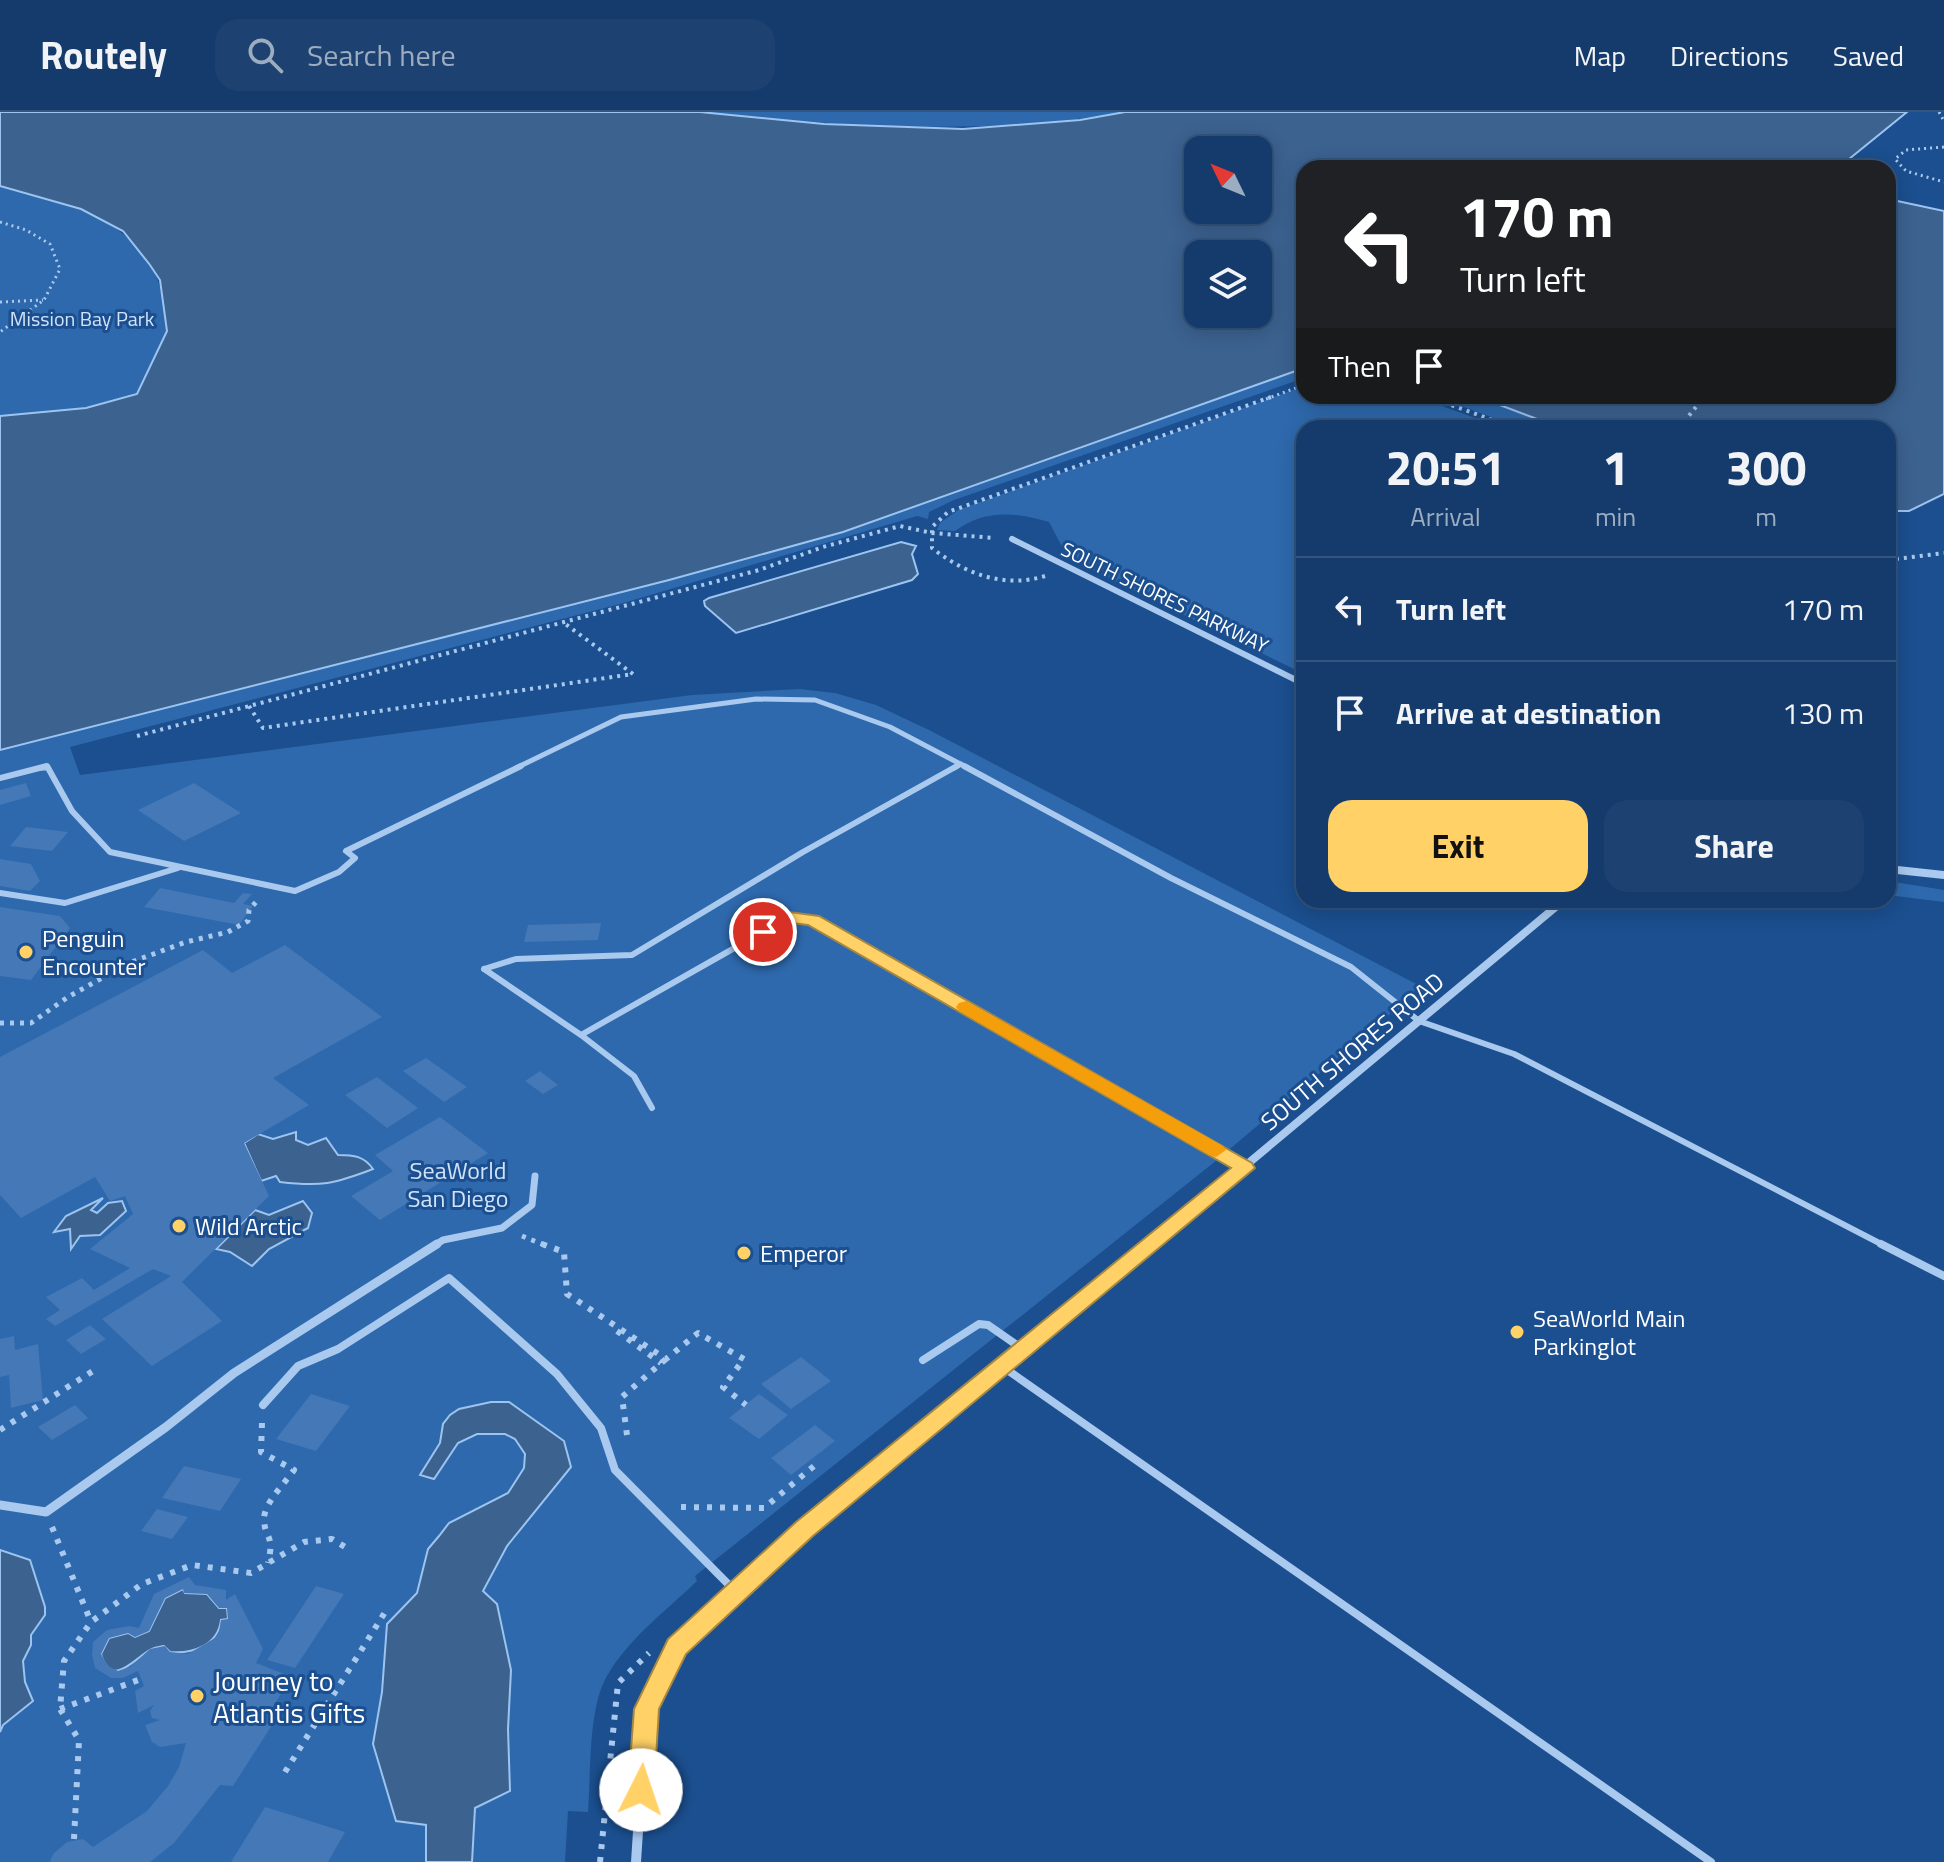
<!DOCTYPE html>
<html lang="en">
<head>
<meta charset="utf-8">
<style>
  :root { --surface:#143b6b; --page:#1d4271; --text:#f1f3f6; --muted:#9dadc1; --line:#33557e; --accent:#ffd166 }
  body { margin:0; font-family:"Titillium Web",sans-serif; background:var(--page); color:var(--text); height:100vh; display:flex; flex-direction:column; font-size:30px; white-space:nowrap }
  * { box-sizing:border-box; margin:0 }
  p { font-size:26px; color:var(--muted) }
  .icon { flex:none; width:44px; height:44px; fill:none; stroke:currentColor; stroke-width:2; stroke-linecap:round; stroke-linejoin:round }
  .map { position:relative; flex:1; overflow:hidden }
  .panel { position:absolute; left:1296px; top:308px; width:600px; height:488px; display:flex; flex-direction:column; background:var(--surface); border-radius:24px; box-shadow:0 4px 20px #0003,0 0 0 2px var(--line) }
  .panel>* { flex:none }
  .hud { position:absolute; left:1296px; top:48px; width:600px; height:244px; border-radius:24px; box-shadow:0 4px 20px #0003,0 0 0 2px var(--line); background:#202124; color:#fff; overflow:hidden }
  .needle { width:52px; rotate:313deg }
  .fabs { position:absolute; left:1184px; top:24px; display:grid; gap:16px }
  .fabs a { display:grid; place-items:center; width:88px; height:88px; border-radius:16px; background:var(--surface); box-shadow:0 4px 20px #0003,0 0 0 2px var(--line); font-size:40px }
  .pin { position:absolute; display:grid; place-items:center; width:68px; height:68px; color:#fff; margin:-34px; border:4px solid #fff; border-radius:50%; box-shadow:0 2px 8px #0007 }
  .me { position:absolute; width:88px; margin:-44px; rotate:4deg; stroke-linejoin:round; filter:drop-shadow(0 0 6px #0008) }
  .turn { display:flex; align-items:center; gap:28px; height:168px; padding:0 32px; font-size:36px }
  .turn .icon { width:104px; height:104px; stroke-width:2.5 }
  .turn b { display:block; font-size:56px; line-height:68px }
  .then { display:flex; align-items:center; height:76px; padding:0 32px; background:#0003; gap:16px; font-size:30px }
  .eta { display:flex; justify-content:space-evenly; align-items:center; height:136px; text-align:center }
  .eta b { font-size:48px; font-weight:700; line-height:56px }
  .cta { display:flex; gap:16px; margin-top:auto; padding:16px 32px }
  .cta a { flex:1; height:92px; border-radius:24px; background:var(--accent); color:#111; font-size:32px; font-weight:700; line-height:92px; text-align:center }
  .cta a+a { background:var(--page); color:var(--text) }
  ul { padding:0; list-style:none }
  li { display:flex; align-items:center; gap:24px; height:104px; padding:0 32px; border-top:2px solid var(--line) }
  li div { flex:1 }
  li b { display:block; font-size:30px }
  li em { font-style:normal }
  header { display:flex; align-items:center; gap:48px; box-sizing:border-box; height:112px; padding:0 40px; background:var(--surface); border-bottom:2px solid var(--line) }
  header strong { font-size:38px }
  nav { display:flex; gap:44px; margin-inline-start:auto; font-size:28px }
  .search { width:560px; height:72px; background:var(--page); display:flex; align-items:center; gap:20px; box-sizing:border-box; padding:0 28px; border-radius:24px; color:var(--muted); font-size:30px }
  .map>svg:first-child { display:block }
</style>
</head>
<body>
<header>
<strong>Routely</strong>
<div class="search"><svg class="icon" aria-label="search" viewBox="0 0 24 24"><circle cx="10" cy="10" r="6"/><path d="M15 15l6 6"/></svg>Search here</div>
<nav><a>Map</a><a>Directions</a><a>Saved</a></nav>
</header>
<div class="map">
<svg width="1944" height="1750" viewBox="0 0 1944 1750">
  <rect width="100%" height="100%" fill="#1b4f8f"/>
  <path fill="#2e69ad" d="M700 0H1125C984 24 842 15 700 0Z
    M0 74C66 87 153 113 163 190 164 199 168 212 166 221 162 241 147 263 137 282L86 296 0 304Z
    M1304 256V266L954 388 929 400 928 407 917 404 620 492 70 635 80 663 692 583 799 577 835 581 876 593 929 618 1422 875 1212 1052 695 1464 697 1469C667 1498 628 1527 607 1564 588 1596 591 1662 588 1700L568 1699 565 1750H0V638L669 468 843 420Z
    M1304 274V284H1414L1503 316H1304V562L1068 446 1049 410C1016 400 984 397 955 419L937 418 940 411 958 398Z
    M1434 284H1476L1561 316H1521Z
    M1888 769 1944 778V790L1888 783Z"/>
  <path fill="#3c6290" stroke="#9cc4f0" stroke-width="2" fill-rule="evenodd" d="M0 0H700L824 12 963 17 1080 8 1125 0H1907L1838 56H1304V256L843 420 669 468 0 638V304L86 296 137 282 167 219 160 168 150 153 123 119 81 97 0 74ZM1198 38H1258V98H1198ZM1258 142V202H1198V142Z
    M1888 87 1944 99V382L1909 399H1888V316H1561L1476 284H1888Z
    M901 430 916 434 912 442 918 462 912 468 736 521 705 494 704 489 709 486Z
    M296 1020V1028L308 1033 326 1026 338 1043C354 1043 364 1044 373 1057 334 1072 321 1075 280 1070L276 1064 261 1069 244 1031 258 1022 273 1027Z
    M103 1086 91 1098 97 1101 108 1091 122 1089 126 1099 100 1123 80 1124 71 1137 70 1117 54 1120 66 1104Z
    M303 1089 312 1101 308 1116 269 1137 252 1154 230 1140 216 1137 255 1098 269 1103Z
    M491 1290H509L564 1329 571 1355 507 1434 483 1479 497 1492 511 1558 508 1617 510 1679 475 1696 472 1750H426V1713L396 1709 373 1632 382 1580 387 1512 417 1481 428 1437 439 1424 449 1411 508 1381 524 1356 525 1342 515 1327 505 1322H477L458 1331 434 1367 420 1363 440 1331 443 1312 450 1303 459 1297Z
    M0 1438 30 1448 45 1495V1503L31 1523V1533L23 1549 25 1570 33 1589 3 1613 0 1620Z
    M183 1477 185 1481 207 1482 219 1496H227L228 1507 221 1508C218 1533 193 1542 170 1540L164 1534C160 1535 156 1535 152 1537 136 1544 112 1579 101 1542L109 1526 128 1521 135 1525 149 1519 165 1486Z"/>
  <path fill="#4478b7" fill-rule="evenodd" d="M26 671 31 684 0 693V678Z
    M194 671 241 701 184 729 138 698Z
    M26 715 68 720 52 739 10 734Z
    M0 747 31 752 40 769 30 779 0 774Z
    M160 776 234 791 243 781 252 782 243 792 253 794 239 813 144 795Z
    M0 795 60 804 70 816 31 868 0 864Z
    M601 811 598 828 524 830 528 813Z
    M285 833 382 905 273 966 309 993 244 1031 269 1084 182 1170 222 1209 152 1254 102 1207 171 1164 153 1157 55 1214 46 1207 60 1198 46 1185 82 1166 94 1178 130 1156 90 1137 133 1102 125 1084 110 1089 95 1065 21 1106 0 1083V945L203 838 232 861Z
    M426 946 467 975 444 990 403 959Z
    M540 959 558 973 543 982 525 969Z
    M377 965 418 996 387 1016 345 983Z
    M440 1005 488 1041 380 1108 351 1084 393 1059 375 1043Z
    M90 1213 106 1227 81 1242 66 1228Z
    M14 1224 15 1238 38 1232 43 1288 11 1296 9 1263 0 1265V1227Z
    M801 1245 831 1269 791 1297 761 1272Z
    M311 1282 350 1294 316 1339 276 1327Z
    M759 1282 788 1303 759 1327 729 1306Z
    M75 1293 88 1306 52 1328 38 1315Z
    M815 1313 835 1329 791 1363 771 1346Z
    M184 1354 241 1367 220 1399 162 1386Z
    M157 1397 188 1405 172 1427 141 1419Z
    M189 1465 195 1473 226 1478V1488L235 1482 263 1537 256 1551 292 1565 272 1596 281 1599 233 1674 220 1673 174 1731 150 1750H50L53 1742 67 1730 83 1727 93 1735 147 1699 168 1674 179 1655 186 1631 160 1635 152 1630 145 1613 160 1608 152 1606 150 1599 154 1593 138 1601 135 1579 144 1574 138 1559 123 1566H111L95 1556 92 1543 93 1530 107 1518 129 1514 139 1516 154 1482ZM183 1477 184 1481 207 1482 219 1496H227L228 1507 221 1508 219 1520 215 1526 188 1542 170 1540 165 1534 150 1537 130 1555 118 1559 108 1554 101 1542 109 1526 128 1521 135 1525 149 1519 165 1486Z
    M316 1474 344 1482 295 1556 267 1548Z
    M265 1695 307 1708 345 1720 328 1750H231Z"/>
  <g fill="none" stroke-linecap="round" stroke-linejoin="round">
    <path stroke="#a9c9ee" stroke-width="3" stroke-dasharray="2 4" stroke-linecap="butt" d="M1939 0 1944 9
      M1944 35 1906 38 1895 47 1906 59 1944 70
      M0 110 26 118 50 132 60 157 44 188 0 220
      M0 190 43 188
      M1427 284 1434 287
      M1266 287 1304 273
      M1703 287 1705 284"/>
    <path stroke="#a9c9ee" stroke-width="4" stroke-dasharray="3 5" stroke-linecap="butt" d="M1429 285 1514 316
      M1679 316 1704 285
      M1870 316 1873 311
      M1888 448 1944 441
      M1045 464C1004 477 964 461 932 436V415L948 400 1271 285
      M249 594 263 616 633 562 564 511
      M137 624 759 458 823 435 900 414 932 421 995 426"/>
    <path stroke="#a9c9ee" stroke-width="5" stroke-dasharray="4 6" stroke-linecap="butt" d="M0 911H31L68 885 129 851 186 830 228 820 248 809 249 798 256 790
      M522 1124 547 1134"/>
    <path stroke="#a9c9ee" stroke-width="6" stroke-dasharray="5 8" stroke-linecap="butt" d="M542 1132 564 1140 567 1182 666 1247 698 1221 744 1247 723 1275 746 1293
      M617 1219 661 1251
      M262 1311 261 1340 294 1358C286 1370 263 1392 264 1408 265 1428 275 1422 268 1451
      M0 1318 93 1259
      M627 1323 622 1285 666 1247
      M681 1395 764 1396 814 1354 808 1350
      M52 1415 91 1510
      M60 1597 141 1567
      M285 1660 387 1497
      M74 1727 79 1628 60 1597 64 1549 91 1510 142 1472 192 1453 251 1461 304 1430 332 1427 350 1438
      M600 1750 618 1571 649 1541"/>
    <path stroke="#a9c9ee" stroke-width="5" d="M39 656H48
      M516 656 621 605 756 587 815 588 890 615 968 656
      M954 656 961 652"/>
    <path stroke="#a9c9ee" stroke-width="6" d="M964 654 1171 766 1351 855 1419 909 1514 942 1885 1134
      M0 666 47 654 72 699 110 740 295 779 339 760 355 746 346 739 521 654
      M0 781 65 791 178 756
      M484 857 516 847 632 843 803 740 957 654
      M484 857 581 923 634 964 652 996
      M581 923 789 805 813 808 1244 1055"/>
    <path stroke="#a9c9ee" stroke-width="8" d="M1881 1132 1944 1164
      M923 1248 979 1212 988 1213 1024 1238
      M1003 1255 1711 1750
      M263 1293 298 1254 338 1237 449 1166 557 1262 601 1316 615 1358 737 1481"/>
    <path stroke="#a9c9ee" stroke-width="7" d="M434 1134 443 1128 502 1116 532 1093 535 1064"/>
    <path stroke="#a9c9ee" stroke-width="9" d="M0 1393 46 1400 166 1315 234 1261 437 1132"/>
    <path stroke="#a9c9ee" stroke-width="6" d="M1012 427 1304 572"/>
    <path stroke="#a9c9ee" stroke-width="8" d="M1888 757 1944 763
      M1149 1134 1564 788"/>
    <path stroke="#a9c9ee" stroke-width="10" d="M636 1750 646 1597 677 1535 804 1417 1152 1132"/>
  </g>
  <path fill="#ffd166" stroke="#a68842" stroke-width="2" d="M789 800 819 804 1252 1051 1255 1056 813 1424 686 1542 659 1597 654 1678 650 1686 641 1689 632 1686 628 1678 634 1597 668 1527 796 1410 1231 1056 808 813 792 811 763 825 754 820Z"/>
  <path fill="#f59e0b" d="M966 889 1223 1034 1226 1038 1216 1045 1209 1043 959 899 956 895 959 891Z"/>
  <g fill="#ffd166" stroke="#1b4f8f" stroke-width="3">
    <circle cx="26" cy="840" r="8"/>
    <circle cx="179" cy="1114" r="8"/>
    <circle cx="744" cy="1141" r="8"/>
    <circle cx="1517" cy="1220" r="8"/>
    <circle cx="197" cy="1584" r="8"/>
  </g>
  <g text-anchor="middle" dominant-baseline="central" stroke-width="6" stroke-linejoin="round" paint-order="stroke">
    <g font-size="20" fill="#cfe3fa" stroke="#1b4f8f">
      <text x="82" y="206">Mission Bay Park</text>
    </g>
    <g font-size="20" fill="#fff" stroke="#1b4f8f">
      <text transform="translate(1165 485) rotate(26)">SOUTH SHORES PARKWAY</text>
    </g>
    <g font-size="24" fill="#fff" stroke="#1b4f8f" text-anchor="start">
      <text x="42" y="826">Penguin<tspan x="42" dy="28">Encounter</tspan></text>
      <text x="195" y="1114">Wild Arctic</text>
      <text x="760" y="1141">Emperor</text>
      <text x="1533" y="1206">SeaWorld Main<tspan x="1533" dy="28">Parkinglot</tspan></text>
    </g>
    <g font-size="24" fill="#fff" stroke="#1b4f8f">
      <text transform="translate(1352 939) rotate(-40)">SOUTH SHORES ROAD</text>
    </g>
    <g font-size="24" fill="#cfe3fa" stroke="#1b4f8f">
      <text x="458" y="1058">SeaWorld<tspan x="458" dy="28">San Diego</tspan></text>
    </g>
    <g font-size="28" fill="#fff" stroke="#1b4f8f" text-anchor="start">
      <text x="213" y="1568">Journey to<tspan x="213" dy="32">Atlantis Gifts</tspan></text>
    </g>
  </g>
</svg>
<div class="fabs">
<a><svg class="needle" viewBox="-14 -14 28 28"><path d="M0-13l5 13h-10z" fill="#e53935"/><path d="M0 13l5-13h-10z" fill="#9dadc1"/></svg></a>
<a><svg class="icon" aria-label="layers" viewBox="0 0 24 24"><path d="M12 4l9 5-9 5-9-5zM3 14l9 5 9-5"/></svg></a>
</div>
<div class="pin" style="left:763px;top:820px;background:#d93025"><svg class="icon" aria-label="arrive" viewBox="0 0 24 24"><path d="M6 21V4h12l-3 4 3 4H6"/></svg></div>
<svg class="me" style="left:641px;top:1678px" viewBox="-20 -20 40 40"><circle r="19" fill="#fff"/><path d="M0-13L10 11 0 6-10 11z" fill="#ffd166"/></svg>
<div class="hud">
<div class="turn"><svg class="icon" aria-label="left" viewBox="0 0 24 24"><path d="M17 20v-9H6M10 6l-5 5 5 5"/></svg><div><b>170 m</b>Turn left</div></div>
<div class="then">Then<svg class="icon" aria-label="arrive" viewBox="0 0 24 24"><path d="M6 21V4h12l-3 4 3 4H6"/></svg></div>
</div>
<section class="panel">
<div class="eta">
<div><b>20:51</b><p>Arrival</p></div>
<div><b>1</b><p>min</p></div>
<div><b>300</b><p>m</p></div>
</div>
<ul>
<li><svg class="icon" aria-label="left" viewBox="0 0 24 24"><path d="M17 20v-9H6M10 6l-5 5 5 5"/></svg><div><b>Turn left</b></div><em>170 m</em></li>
<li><svg class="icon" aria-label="arrive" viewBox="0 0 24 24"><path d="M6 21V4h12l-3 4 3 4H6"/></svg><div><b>Arrive at destination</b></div><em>130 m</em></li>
</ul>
<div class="cta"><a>Exit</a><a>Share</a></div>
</section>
</div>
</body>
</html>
